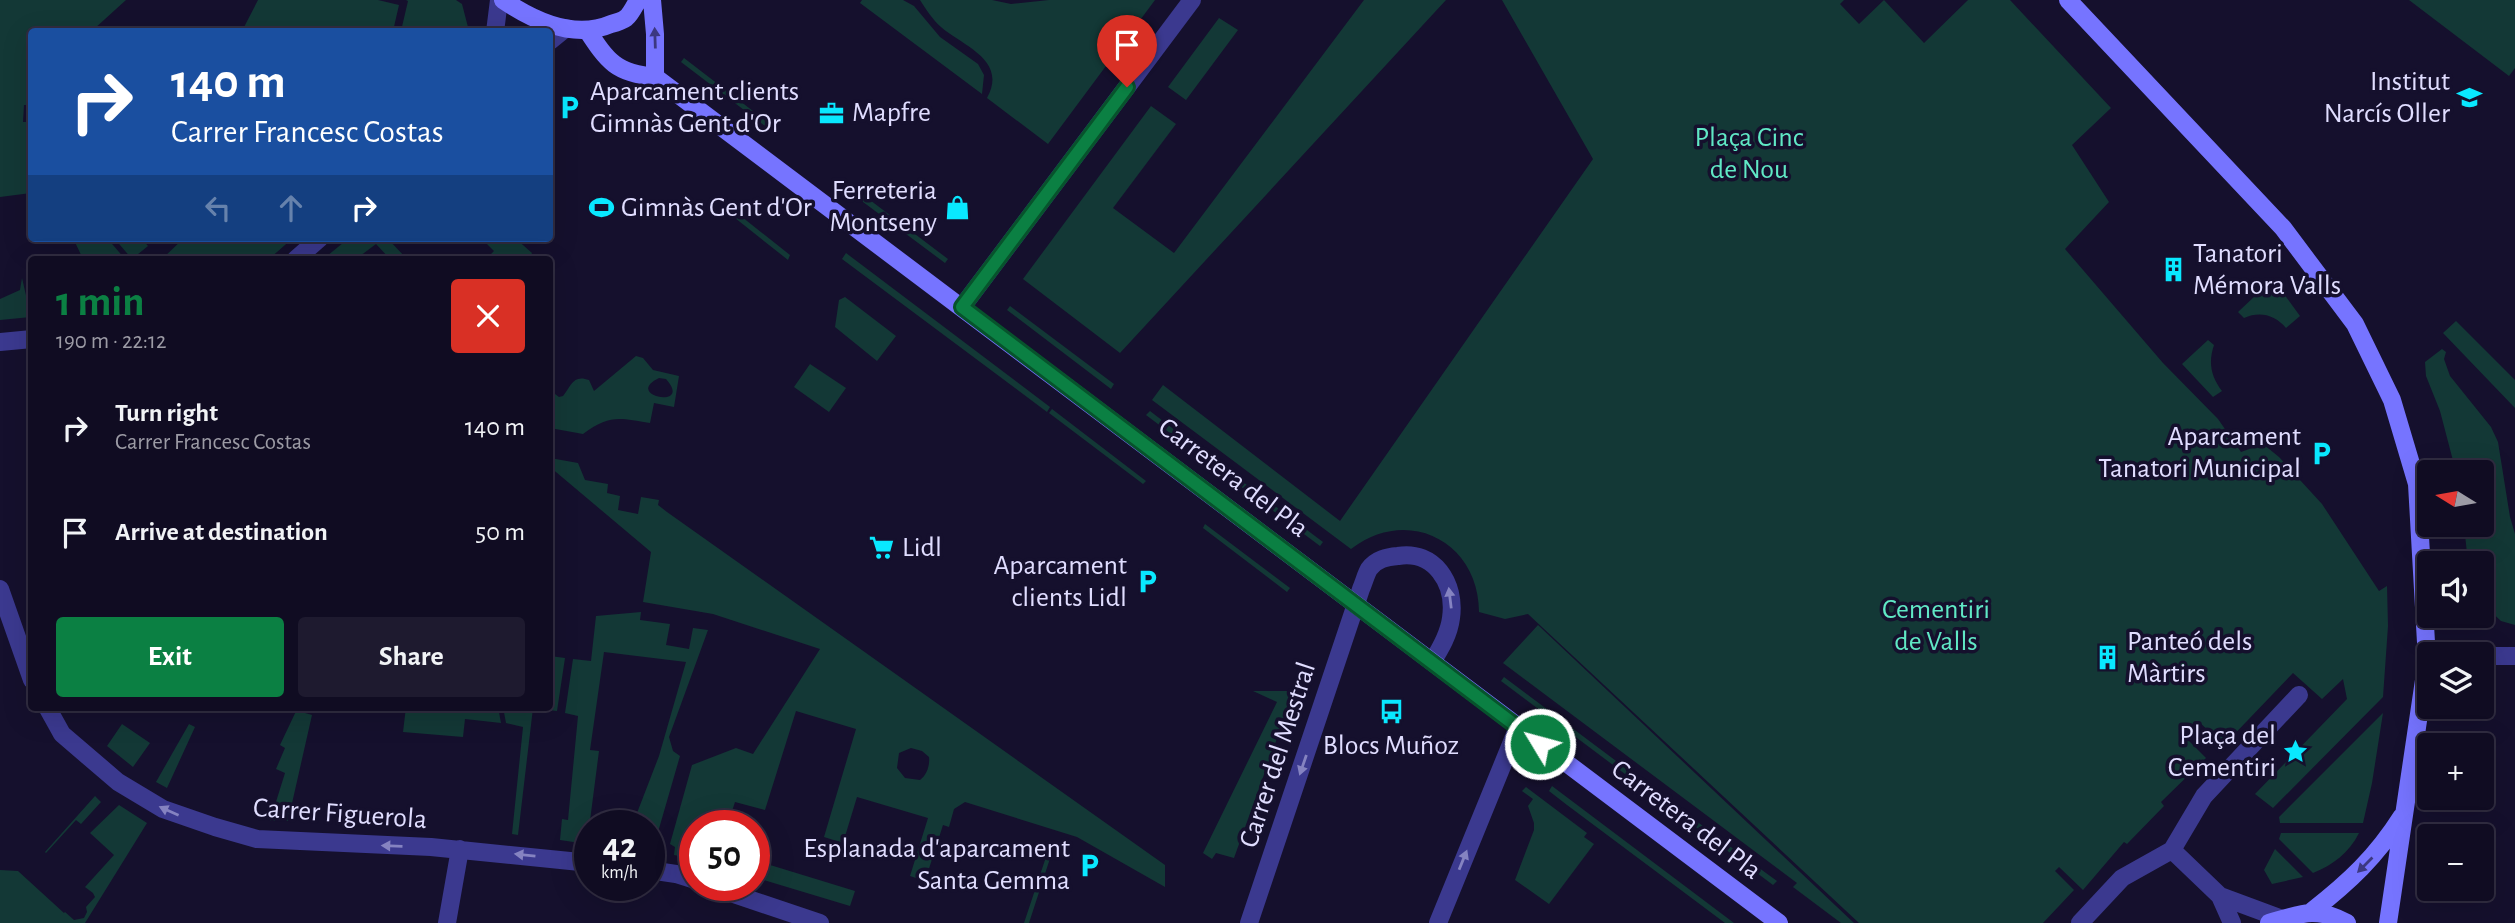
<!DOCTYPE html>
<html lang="en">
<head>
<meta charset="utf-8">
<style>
  :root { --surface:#100c22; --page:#1e1a2f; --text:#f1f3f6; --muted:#9c9ba5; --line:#302c40; --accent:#0b8043 }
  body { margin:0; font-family:"Alegreya Sans",sans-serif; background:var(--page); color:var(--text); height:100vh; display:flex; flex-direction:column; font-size:26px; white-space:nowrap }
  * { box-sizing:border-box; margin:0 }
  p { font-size:23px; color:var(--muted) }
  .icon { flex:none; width:38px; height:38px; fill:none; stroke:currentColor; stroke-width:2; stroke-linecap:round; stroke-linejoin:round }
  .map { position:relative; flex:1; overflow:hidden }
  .details { position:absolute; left:28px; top:256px; width:525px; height:455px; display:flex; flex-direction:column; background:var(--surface); border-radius:7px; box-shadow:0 7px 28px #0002,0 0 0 2px var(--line) }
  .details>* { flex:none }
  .top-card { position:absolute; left:28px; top:28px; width:525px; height:214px; border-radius:7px; box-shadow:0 7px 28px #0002,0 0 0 2px var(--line); background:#1a4fa0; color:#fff; overflow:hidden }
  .needle { width:46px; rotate:281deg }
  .tools { position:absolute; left:2417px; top:460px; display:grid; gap:14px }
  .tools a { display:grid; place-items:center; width:77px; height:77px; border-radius:7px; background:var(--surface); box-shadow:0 7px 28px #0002,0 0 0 2px var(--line); font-size:35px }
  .speed { position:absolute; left:574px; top:810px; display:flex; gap:14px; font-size:35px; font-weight:700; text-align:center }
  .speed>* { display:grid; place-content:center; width:91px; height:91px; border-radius:50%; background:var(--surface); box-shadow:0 7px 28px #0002,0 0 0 2px var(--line); line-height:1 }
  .speed small { font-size:18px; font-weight:400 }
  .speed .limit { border:10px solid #d22; background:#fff; color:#111 }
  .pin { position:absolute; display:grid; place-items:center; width:60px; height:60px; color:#fff; margin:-72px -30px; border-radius:50% 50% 50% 0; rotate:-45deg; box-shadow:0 0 7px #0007 }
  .pin .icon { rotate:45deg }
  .me { position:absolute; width:77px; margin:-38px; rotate:307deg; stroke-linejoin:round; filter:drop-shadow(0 0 5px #0008) }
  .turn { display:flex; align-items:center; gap:24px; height:147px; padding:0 28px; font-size:32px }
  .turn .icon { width:91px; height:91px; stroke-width:2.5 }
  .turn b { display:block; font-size:49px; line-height:60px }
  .lanes { display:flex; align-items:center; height:66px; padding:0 28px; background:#0003; justify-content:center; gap:35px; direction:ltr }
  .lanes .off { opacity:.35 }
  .round { display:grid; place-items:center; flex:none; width:74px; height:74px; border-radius:7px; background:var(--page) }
  .overview { display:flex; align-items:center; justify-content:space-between; height:119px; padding:0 28px }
  h1 { font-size:42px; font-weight:600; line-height:52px; color:var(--accent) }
  .button { display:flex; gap:14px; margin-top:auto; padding:14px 28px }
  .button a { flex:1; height:80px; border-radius:7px; background:var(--accent); color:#fff; font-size:28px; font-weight:600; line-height:80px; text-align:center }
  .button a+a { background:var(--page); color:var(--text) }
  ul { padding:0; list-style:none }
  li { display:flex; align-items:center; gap:21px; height:105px; padding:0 28px }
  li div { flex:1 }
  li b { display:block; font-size:26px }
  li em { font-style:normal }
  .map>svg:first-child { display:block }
</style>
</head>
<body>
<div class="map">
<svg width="2515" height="923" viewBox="0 0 2515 923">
  <rect width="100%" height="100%" fill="#15102d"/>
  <path fill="#133836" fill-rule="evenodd" d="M0 0H126L94 29 95 31 32 32 31 105H24L23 122H31V193L0 197Z
    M258 0H378L399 5 393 31H242Z
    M406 0H456L462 4 469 31H401L408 1Z
    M862 0H903L914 6 940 37 978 64 984 75 982 94 860 3Z
    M920 0H992L1011 4 1049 0H1155L1048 144 987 98C1008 60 963 46 941 27 932 19 926 9 920 0Z
    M1364 0H1446L1120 353 1023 279 1151 106 1176 124 1113 208 1174 253Z
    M1502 0H1844L1840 4 1859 24 1884 0 1924 43 1968 0H2010L2111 108 2072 145 2109 202 2065 249 2163 363 2218 419 2241 452 2263 444 2279 457 2322 504 2379 591 2387 586 2388 626 2383 697 2273 808 2255 794 2347 699 2343 679 2322 699 2293 673 2224 745 2198 721 2184 736 2206 758 2161 802 2164 806 2127 844 2124 842 2083 890 2059 867 2055 871 2074 890 2043 923H1859L1528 614 1505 619 1479 612C1479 542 1408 505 1351 549L1152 400 1163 385 1340 521 1593 159Z
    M2409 0H2515V68L2509 76Z
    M1219 18 1238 30 1186 100 1168 87Z
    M684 58 775 128 773 132 681 62Z
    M854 188 948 259 945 263 851 193Z
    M732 209 790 255 788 260 730 214Z
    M73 238H107L125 259H83Z
    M114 238H141L148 246 132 259Z
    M184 238H293L269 259H162Z
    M349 238H387L407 259H390L376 244 356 259H329L327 256Z
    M481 238H515L532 253 529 259H486L494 251Z
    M846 253 1050 407 1047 412 842 259Z
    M22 278 31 317 0 320V299L20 290Z
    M2273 279 2300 316 2286 328C2275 315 2260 311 2244 318L2238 312Z
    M845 297 896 336 877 361 835 327 839 300Z
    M1010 306 1114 384 1111 389 1007 310Z
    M2456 321 2515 380V408L2443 333Z
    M2208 340 2214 345C2208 363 2211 376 2222 391L2213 397 2182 364Z
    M2442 349 2446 352 2444 359 2450 376 2491 427 2498 442 2510 517 2515 534V625L2501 621 2482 603V564L2468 563 2464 525H2482V472H2456L2440 411 2426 376 2425 362Z
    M636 356 643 358 653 370 679 376 674 407 654 403 650 423C619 418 610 414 583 434L550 428 552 408 550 403V384L555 394 559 397 563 396C571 386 573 374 589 380L594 391ZM659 378 666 379C694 410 622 396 659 378Z
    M810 364 846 388 829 412 794 387Z
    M1052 409 1146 481 1143 484 1049 413Z
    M1150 411 1202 451 1199 455 1146 415Z
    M1207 455 1323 542 1320 546 1204 459Z
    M550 458 578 463 585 480 608 484 607 493 620 496 618 510 638 514 641 497 659 500 658 505 667 512 1165 865V887L1077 837 965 802 954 809 949 827 943 825 925 881 910 876 928 818 857 797 843 843 824 837 856 729 796 711 765 810 735 802 727 826H695V859L674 855 675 847 670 844 692 765 736 748 753 754 820 649 713 614 643 602 651 552 550 467ZM911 748 922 751 929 757C930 765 927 775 920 780L905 778 897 768 899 753Z
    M1205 524 1290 588 1287 592 1203 528Z
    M641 612 640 620 670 624 666 645 689 649 693 628 708 630 669 737 673 751 680 756 656 839 649 840V826H632L659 756 686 662 604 652 590 750 599 751 587 844 560 840 562 819 568 820 578 716 565 713 573 659 591 661 596 616Z
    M1538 625 1854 923H1841L1793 887 1797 883 1503 663Z
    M550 656 565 658 557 711 533 708 518 835 512 834 523 727 506 723 503 707H550Z
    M1504 677 1755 865 1777 881 1773 885 1501 681Z
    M1253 691H1294L1234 858 1216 853 1212 859 1203 853 1277 702Z
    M298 707H307L305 713 312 715 288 821H270L285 773 276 769 285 748 280 745Z
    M406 707H498L501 723 465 719 463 737 403 732Z
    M2383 713 2372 783 2363 823H2280L2279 817Z
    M122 724 150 743 133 767 107 746Z
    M189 724 195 727 167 788 156 782Z
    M1552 786 1734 923H1725L1567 805 1549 791Z
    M1526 787 1587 833 1584 837 1594 844 1549 904 1515 880 1534 830V823L1528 806 1533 799 1522 791Z
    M95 796 101 802 81 824 76 820 46 853 45 852Z
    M119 805 147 823 85 923H0V870L18 871 64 913 65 912 74 920 84 918 87 912 86 907 95 897 93 893 85 887 114 855 90 833Z
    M2281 833H2359C2349 853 2333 865 2313 873L2279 839Z
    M1051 842 1055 843 1029 923H1024Z
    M2275 849 2303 877 2272 884 2264 870Z
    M754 860 855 891 850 906 754 877Z"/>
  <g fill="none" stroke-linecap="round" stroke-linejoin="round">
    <path stroke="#3b398f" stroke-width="18" d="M495 32 499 0
      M550 41 566 28
      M296 259 320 238
      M962 307 1192 0
      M0 342 32 339
      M0 589 32 680
      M2482 656H2515
      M47 707 62 734 118 782 163 809 215 827 257 839 431 847 590 863
      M2172 850 2220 896 2232 923
      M649 870 676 874 695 880
      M710 886 820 923
      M2220 896 2282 919
      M447 923 460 849
      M1249 923 1361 589C1364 582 1366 574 1369 569 1376 559 1387 557 1398 556 1434 550 1456 583 1451 618 1449 634 1441 648 1432 662
      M1438 923 1518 727
      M2080 923 2122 878 2172 850 2204 796 2299 695"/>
    <path stroke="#7674ff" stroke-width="18" d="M503 0C534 21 574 40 611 24 615 23 622 21 626 18 631 14 635 5 638 0
      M652 0 655 34V77
      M2068 0 2283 228 2355 324 2392 400 2417 484 2427 660 2388 923
      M587 30C608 62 616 73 655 77
      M655 77 1779 923
      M2312 911C2349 882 2376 857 2402 816
      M2269 923C2300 914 2316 906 2347 923"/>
  </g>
  <defs><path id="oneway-solid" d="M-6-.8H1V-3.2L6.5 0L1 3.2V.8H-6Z" transform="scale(1.75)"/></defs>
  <g fill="#3c3881">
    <use href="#oneway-solid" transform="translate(655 38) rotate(-92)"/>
    <use href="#oneway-solid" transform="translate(2365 865) rotate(135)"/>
  </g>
  <g fill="#8583c1">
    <use href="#oneway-solid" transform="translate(1450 598) rotate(-97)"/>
    <use href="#oneway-solid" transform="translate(1303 765) rotate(109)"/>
    <use href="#oneway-solid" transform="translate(169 811) rotate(-156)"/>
    <use href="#oneway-solid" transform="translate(392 846) rotate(-178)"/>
    <use href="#oneway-solid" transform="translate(525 855) rotate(-174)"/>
    <use href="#oneway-solid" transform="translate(1463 860) rotate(-68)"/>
  </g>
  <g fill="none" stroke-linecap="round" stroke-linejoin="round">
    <defs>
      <path id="route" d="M1127 87 962 307 1540 744"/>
    </defs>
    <use href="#route" stroke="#07532c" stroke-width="18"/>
    <use href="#route" stroke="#0b8043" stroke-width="12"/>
  </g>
  <defs>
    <symbol id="school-bare" viewBox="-9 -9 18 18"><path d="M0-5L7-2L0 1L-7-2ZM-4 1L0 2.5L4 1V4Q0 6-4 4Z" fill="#09e8ff" stroke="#15102d" stroke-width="2.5" paint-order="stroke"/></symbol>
    <symbol id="parking-bare" viewBox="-9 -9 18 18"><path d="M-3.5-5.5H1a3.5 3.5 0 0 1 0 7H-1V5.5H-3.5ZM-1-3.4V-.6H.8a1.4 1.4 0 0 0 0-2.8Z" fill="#09e8ff" stroke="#15102d" stroke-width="2.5" paint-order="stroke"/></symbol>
    <symbol id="office-bare" viewBox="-9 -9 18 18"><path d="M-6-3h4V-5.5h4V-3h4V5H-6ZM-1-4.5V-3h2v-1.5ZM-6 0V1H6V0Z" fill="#09e8ff" stroke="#15102d" stroke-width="2.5" paint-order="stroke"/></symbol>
    <symbol id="shop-bare" viewBox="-9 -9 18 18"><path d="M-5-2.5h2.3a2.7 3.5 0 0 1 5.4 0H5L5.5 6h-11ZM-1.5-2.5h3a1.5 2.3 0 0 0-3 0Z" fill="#09e8ff" stroke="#15102d" stroke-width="2.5" paint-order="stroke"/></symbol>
    <symbol id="stadium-bare" viewBox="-9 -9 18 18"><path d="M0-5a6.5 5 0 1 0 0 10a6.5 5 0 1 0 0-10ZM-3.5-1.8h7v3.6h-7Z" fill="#09e8ff" stroke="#15102d" stroke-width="2.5" paint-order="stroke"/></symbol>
    <symbol id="building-bare" viewBox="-9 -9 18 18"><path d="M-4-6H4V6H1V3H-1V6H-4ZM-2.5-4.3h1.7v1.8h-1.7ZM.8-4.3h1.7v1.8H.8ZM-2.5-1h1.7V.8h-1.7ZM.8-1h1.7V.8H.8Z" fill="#09e8ff" stroke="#15102d" stroke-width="2.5" paint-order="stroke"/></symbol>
    <symbol id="supermarket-bare" viewBox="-9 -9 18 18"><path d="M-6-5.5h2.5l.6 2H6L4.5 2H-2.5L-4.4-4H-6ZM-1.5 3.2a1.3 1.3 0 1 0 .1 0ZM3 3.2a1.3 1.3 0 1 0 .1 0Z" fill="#09e8ff" stroke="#15102d" stroke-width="2.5" paint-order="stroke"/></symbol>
    <symbol id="bus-bare" viewBox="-9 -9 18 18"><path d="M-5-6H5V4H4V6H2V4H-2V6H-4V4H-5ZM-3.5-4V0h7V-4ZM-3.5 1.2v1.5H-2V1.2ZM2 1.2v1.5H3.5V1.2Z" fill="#09e8ff" stroke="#15102d" stroke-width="2.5" paint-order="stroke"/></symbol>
    <symbol id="sight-bare" viewBox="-9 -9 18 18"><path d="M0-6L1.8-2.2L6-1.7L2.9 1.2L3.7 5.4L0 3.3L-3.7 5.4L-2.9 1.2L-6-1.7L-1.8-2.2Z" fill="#09e8ff" stroke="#15102d" stroke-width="2.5" paint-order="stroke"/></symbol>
  </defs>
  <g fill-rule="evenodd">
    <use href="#school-bare" x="2452" y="80" width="35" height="35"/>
    <use href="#parking-bare" x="552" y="90" width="35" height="35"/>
    <use href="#office-bare" x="814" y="96" width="35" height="35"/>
    <use href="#shop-bare" x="940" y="190" width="35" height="35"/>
    <use href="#stadium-bare" x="584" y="190" width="35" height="35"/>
    <use href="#building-bare" x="2156" y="252" width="35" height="35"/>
    <use href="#parking-bare" x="2304" y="436" width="35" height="35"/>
    <use href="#supermarket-bare" x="864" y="530" width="35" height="35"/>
    <use href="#parking-bare" x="1130" y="564" width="35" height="35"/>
    <use href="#building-bare" x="2090" y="640" width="35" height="35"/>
    <use href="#bus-bare" x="1374" y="694" width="35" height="35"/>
    <use href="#sight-bare" x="2278" y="734" width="35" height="35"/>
    <use href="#parking-bare" x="1072" y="848" width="35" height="35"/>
  </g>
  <g text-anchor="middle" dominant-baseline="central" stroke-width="7" stroke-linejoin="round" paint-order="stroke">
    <g font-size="28" fill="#e0ddff" stroke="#15102d" text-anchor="end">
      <text x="2450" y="82">Institut<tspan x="2450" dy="32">Narcís Oller</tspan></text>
      <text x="590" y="92" text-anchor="start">Aparcament clients<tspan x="590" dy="32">Gimnàs Gent d'Or</tspan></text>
      <text x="852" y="113" text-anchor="start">Mapfre</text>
      <text x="937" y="191">Ferreteria<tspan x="937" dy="32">Montseny</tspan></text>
      <text x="621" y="208" text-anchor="start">Gimnàs Gent d'Or</text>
      <text x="2193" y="254" text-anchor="start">Tanatori<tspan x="2193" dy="32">Mémora Valls</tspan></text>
      <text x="2301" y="437">Aparcament<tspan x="2301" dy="32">Tanatori Municipal</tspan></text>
      <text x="902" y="548" text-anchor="start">Lidl</text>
      <text x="1127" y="566">Aparcament<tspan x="1127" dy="32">clients Lidl</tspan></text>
      <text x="2127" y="642" text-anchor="start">Panteó dels<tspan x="2127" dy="32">Màrtirs</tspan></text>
      <text x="2276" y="736">Plaça del<tspan x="2276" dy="32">Cementiri</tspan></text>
      <text x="1391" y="746" text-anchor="middle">Blocs Muñoz</text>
      <text x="1070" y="849">Esplanada d'aparcament<tspan x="1070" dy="32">Santa Gemma</tspan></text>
    </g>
    <g font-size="28" fill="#60e8c5" stroke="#15102d">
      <text x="1749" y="138">Plaça Cinc<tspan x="1749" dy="32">de Nou</tspan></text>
      <text x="1936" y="610">Cementiri<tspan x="1936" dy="32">de Valls</tspan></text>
    </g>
    <g font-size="28" fill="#e0ddff" stroke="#15102d">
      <text transform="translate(1233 478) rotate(37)">Carretera del Pla</text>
      <text transform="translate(1278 755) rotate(-72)">Carrer del Mestral</text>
      <text transform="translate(340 814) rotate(4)">Carrer Figuerola</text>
      <text transform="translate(1686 820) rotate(37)">Carretera del Pla</text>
    </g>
  </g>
</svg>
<div class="tools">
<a><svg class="needle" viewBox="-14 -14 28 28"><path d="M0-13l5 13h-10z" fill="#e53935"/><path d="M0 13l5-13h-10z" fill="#9c9ba5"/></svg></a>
<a><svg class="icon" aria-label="sound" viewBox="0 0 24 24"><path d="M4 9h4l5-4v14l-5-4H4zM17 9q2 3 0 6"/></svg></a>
<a><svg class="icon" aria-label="layers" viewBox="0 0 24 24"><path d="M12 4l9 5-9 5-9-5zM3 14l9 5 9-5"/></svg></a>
<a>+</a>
<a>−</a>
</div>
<div class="speed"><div>42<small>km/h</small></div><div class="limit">50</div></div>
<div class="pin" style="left:1127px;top:87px;background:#d93025"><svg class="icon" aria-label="arrive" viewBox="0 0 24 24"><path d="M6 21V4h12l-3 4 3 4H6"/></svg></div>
<svg class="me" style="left:1540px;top:744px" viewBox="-20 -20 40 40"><circle r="17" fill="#0b8043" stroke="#fff" stroke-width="3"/><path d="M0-11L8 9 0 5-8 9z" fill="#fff"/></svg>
<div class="top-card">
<div class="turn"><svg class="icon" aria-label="right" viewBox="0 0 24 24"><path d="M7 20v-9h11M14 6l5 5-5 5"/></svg><div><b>140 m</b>Carrer Francesc Costas</div></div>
<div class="lanes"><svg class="icon off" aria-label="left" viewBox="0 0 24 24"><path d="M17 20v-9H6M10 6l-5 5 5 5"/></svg><svg class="icon off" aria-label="ahead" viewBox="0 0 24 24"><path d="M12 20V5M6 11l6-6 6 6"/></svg><svg class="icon" aria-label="right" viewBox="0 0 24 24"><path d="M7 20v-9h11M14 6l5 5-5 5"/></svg></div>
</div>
<section class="details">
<div class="overview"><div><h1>1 min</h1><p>190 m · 22:12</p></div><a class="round" style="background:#d93025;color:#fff"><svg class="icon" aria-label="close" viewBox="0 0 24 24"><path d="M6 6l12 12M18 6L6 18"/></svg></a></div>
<ul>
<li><svg class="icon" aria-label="right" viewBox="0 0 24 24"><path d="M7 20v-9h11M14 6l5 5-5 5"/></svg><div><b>Turn right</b><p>Carrer Francesc Costas</p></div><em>140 m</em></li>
<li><svg class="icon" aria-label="arrive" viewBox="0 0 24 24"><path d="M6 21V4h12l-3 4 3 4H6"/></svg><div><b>Arrive at destination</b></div><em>50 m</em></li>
</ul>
<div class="button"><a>Exit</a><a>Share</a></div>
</section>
</div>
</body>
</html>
